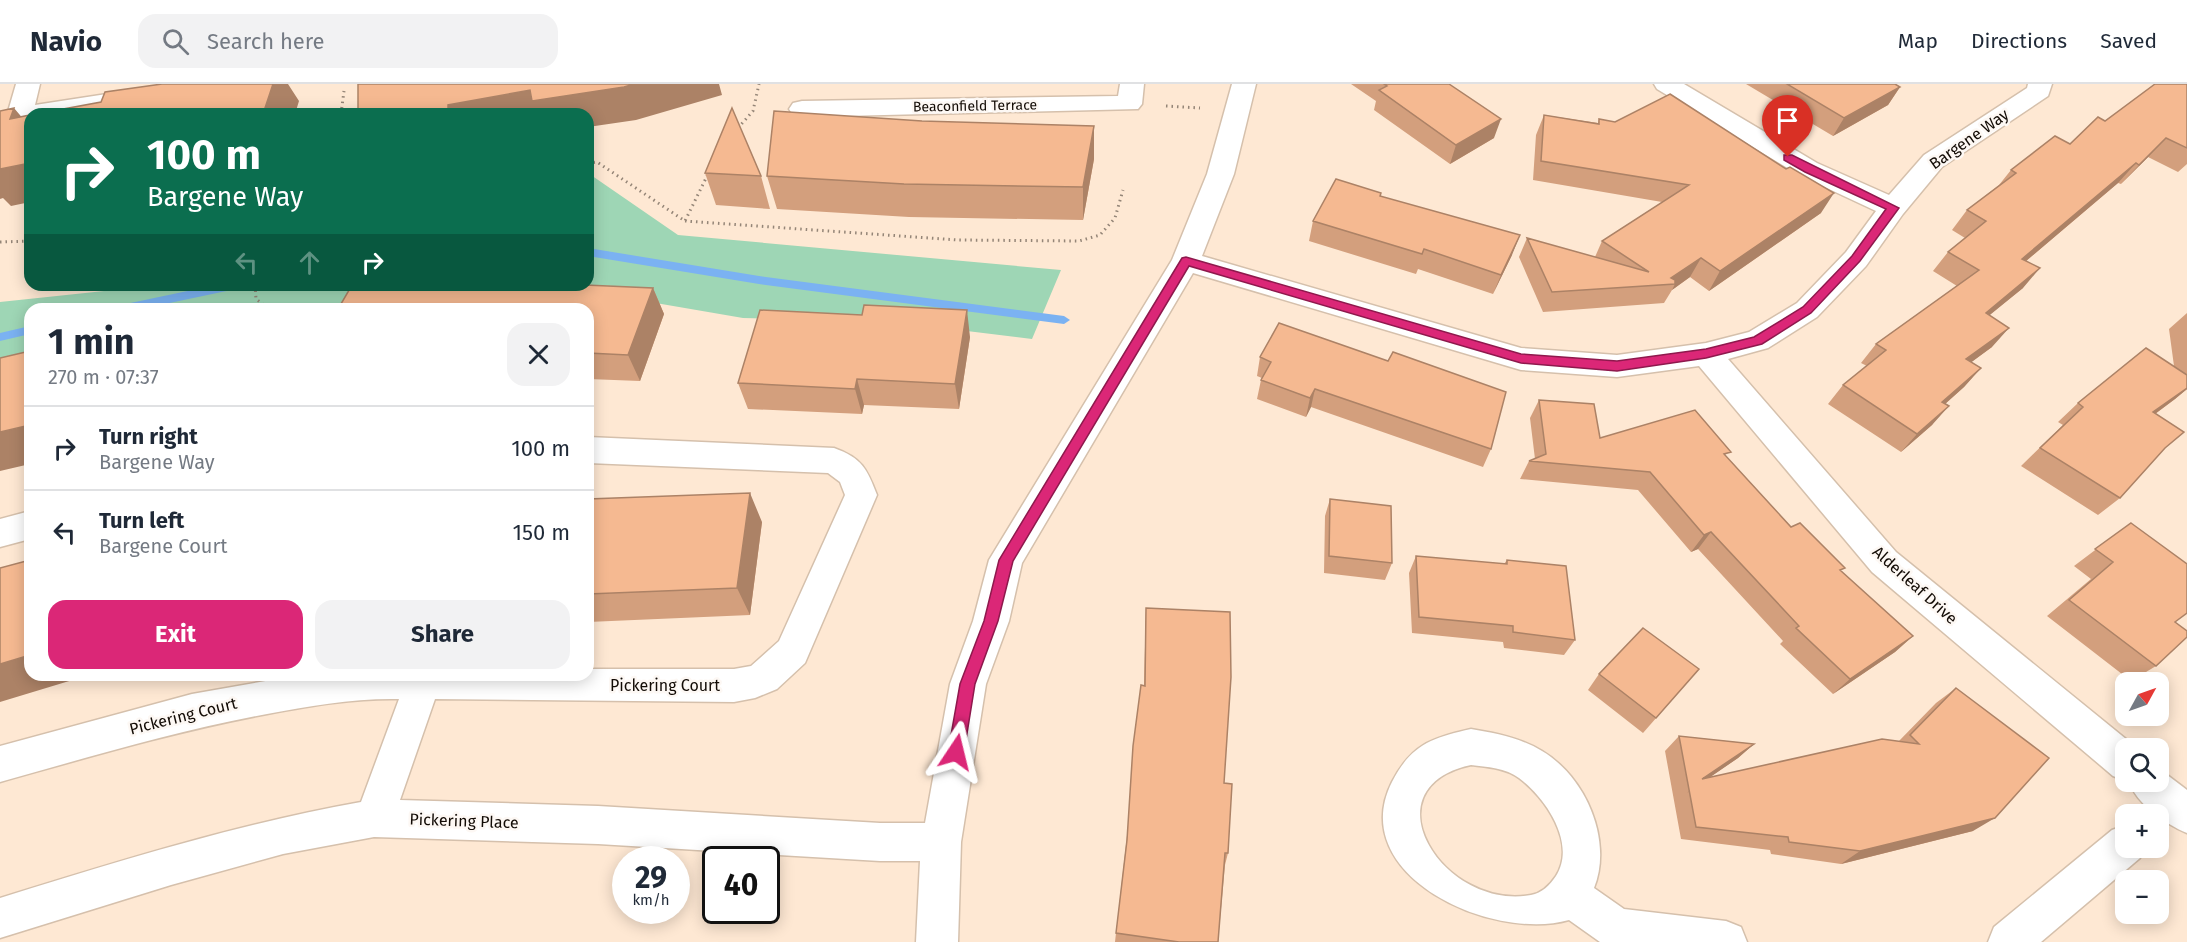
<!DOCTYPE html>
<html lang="en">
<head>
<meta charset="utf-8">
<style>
  :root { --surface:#fff; --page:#f2f2f3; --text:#1f2937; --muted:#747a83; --line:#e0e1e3; --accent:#db2777 }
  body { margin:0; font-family:"Fira Sans",sans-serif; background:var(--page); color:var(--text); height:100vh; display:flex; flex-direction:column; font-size:22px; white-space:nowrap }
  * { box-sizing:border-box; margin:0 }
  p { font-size:20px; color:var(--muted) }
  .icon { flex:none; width:33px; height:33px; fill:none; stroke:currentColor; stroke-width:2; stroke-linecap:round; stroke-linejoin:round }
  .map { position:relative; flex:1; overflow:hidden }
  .drawer { position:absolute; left:24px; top:219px; width:570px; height:378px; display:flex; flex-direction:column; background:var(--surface); border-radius:18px; box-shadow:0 3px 15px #0003 }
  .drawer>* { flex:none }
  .banner { position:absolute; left:24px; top:24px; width:570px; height:183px; border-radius:18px; box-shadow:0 3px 15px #0003; background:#0b6e4f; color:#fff; overflow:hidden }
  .needle { width:39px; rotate:50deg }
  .fabs { position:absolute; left:2115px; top:588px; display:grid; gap:12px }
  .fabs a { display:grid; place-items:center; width:54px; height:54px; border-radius:12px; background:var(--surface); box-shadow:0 3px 15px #0003; font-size:30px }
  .speed { position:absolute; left:612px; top:762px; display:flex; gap:12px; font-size:30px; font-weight:700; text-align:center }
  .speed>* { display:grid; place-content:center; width:78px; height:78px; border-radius:50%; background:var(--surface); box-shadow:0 3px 15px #0003; line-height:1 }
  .speed small { font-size:15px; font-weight:400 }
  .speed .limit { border:3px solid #111; border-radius:9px; background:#fff; color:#111 }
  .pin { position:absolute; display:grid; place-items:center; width:51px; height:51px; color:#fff; margin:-62px -26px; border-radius:50% 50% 50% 0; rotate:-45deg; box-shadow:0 0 6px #0007 }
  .pin .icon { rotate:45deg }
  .me { position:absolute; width:66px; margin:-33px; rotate:10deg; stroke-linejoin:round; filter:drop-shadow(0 0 4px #0008) }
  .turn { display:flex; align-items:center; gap:21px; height:126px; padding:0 24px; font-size:27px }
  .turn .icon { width:78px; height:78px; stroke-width:2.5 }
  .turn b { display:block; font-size:42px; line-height:51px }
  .lanes { display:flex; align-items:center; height:57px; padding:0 24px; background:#0003; justify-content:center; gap:30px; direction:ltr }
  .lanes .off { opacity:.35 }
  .round { display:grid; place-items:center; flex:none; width:63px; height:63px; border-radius:18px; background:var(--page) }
  .summary { display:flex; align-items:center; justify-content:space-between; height:102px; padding:0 24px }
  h1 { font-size:36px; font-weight:700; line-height:45px }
  .action { display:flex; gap:12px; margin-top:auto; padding:12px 24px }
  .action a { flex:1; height:69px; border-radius:18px; background:var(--accent); color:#fff; font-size:24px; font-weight:700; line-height:69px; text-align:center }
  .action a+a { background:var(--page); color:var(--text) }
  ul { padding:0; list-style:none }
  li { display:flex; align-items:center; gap:18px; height:84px; padding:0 24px; border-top:2px solid var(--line) }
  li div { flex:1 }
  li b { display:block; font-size:22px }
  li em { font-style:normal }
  header { display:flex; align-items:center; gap:36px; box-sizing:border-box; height:84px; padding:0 30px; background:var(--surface); border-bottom:2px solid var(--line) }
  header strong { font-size:28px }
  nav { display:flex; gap:33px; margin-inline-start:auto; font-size:21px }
  .search { width:420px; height:54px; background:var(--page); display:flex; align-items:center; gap:15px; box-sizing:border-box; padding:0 21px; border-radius:18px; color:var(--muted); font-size:22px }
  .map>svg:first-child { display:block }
</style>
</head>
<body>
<header>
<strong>Navio</strong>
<div class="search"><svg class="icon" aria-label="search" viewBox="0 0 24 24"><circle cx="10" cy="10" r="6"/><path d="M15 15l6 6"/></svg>Search here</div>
<nav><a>Map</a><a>Directions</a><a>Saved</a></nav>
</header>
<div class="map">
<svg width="2187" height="858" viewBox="0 0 2187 858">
  <rect width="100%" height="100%" fill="#fee8d3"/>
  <path fill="#9ed6b5" d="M588 89 678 151 1061 186 1032 255 885 237 743 234 615 212 503 201H588Z
    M111 201H488L350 225H30V281L0 286V218L104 207Z"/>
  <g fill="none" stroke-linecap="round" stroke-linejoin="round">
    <path fill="#7bb2f2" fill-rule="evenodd" d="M588 164 759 192 1064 232 1070 236 1064 240 759 200 588 172Z
      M216 201H242L236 205 141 225H115L121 221Z
      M30 242V250L0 257V249Z"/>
    <defs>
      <path id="minor" d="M16 0H40L35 21 172 0H233L230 5 221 8 77 30H30V37H11L7 31Z
        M1120 0H1144L1142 20 1138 25 802 33 793 31 789 25 793 19 802 17 1118 12Z
        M1232 0H1256L1234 90 1202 172 1521 264 1617 271 1706 259 1749 248 1797 219 1846 168 1876 127 1799 91 1657 5 1654 0H1684L1817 79 1889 111 1924 71 2027 4 2028 0H2052L2048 12 1942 83 1903 130 1866 182 1817 233 1768 264 1728 275 1896 468 2137 664H2126V697L2113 692 1872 488 1699 282 1617 293 1521 286 1193 189 1022 479 1009 537 986 600 961 758 958 858H916L920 777H880L598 760 374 753 283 770 171 801 0 854V814C119 777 238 740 361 718L399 615C355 614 310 622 267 630 176 647 89 673 0 698V662L192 610 300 591H588V585H734L751 582 779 557 845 411 840 398 828 389 588 379V353L834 364C862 374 867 385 877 411L805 579 777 605 755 614 734 618 435 615 400 716 598 722 880 739H925L950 600 973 537 989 476 1172 176 1207 90Z
        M30 427V455L0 463V435Z
        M1471 645C1495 649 1521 654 1542 667 1586 693 1613 757 1594 804L1624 825 1726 837 1741 843 1747 858H1600L1569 836C1492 858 1345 791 1392 698 1411 661 1431 654 1471 645ZM1471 681C1487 683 1506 684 1519 694 1545 713 1577 759 1556 792 1550 801 1542 809 1531 811 1444 827 1365 704 1471 681Z
        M2158 684 2187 706V749C2165 740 2137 720 2129 698H2158Z
        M2126 741V764H2144L2140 774 2041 858H1988L1994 843 2112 746Z"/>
    </defs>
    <use href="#minor" stroke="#d5c0ac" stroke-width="3"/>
    <path stroke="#948577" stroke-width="3" stroke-dasharray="1.5 4" stroke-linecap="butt" d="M1166 22 1200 24
      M341 30 344 7
      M738 44 753 27 759 0
      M588 79 597 78 685 137 709 88
      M685 137 958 156 1079 157 1100 151 1115 134 1123 106
      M0 158 30 157
      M255 201 256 215 269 225"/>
    <use href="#minor" fill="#fff" fill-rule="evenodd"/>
  </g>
  <path fill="#d39f7d" d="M1351 0H1449L1494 54 1450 80 1374 26 1376 17Z
    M1746 0H1895L1900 3 1888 21 1833 52Z
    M2187 0V80L2178 88 2148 73 2121 100 2118 99 2026 177 2023 204 1989 231 1992 263 1971 278 1981 284 1964 303 1945 320 1932 341 1901 368 1828 320 1843 301 1867 282 1861 279 1876 260 1957 202 1933 187 1948 168 1965 154 1952 146 1967 126 1999 101 2011 86 2070 60 2105 37Z
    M1544 31 1598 39 1599 35 1821 129 1709 207 1690 193 1672 206 1664 219 1543 228 1519 173 1527 154 1595 173 1602 157 1662 118 1533 96 1536 51Z
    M1094 75 1083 136 909 133 777 125 767 92Z
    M705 89 761 92 770 125 716 121Z
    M1381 109 1380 112 1512 171 1493 210 1418 185 1416 190 1309 157 1313 137Z
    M653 204 664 230 640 297 588 295V225Z
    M2187 229V305L2175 315 2155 330 2164 365 2120 414 2098 431 2021 382 2063 341 2058 338 2078 319 2174 282 2169 245Z
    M970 253 959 325 864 321 862 330 748 325 738 299Z
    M1260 273 1491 365 1483 383 1311 323 1306 333 1257 315 1261 296 1262 294 1257 292Z
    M1539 316 1600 354 1727 373 1791 443 1913 552 1895 568 1833 610 1780 560 1783 557 1698 465 1691 468 1638 406 1520 395 1529 377 1535 375 1530 334Z
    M588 415 762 438 750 531 588 538Z
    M1330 415 1392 479 1385 496 1324 489 1325 432Z
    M2131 439 2156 582 2131 597 2047 532 2091 495 2074 482Z
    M1416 472 1504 480 1507 476 1575 556 1564 571 1504 564 1503 558 1412 549 1409 489Z
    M1146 524 1224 699 1228 769 1225 781 1218 858H1115L1144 601Z
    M1699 585 1643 649 1588 606 1599 590Z
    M1956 604 1973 747 1841 780 1771 770 1770 766 1681 755 1665 667 1679 652 1754 660 1738 674 1710 693 1899 657 1936 619Z"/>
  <path fill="#ac8266" d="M273 0H288L299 17 295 30H263Z
    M634 0H719L722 11 636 36 588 43V30H448V21L530 6Z
    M1900 3 1888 21 1833 52 1844 34Z
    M14 24 30 43 10 35Z
    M1501 35 1494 54 1450 80 1456 61Z
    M1094 42V75L1083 136V103Z
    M2166 54 2148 73 2121 100 2139 81Z
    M30 79V118L11 122 3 114 0 115V85Z
    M2136 79 2118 99 2006 194 2022 175Z
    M1834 109 1821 129 1709 207 1720 187Z
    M1520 151 1512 171 1493 210 1501 191Z
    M1701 174 1690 193 1672 206 1675 200 1671 194Z
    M2040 184 2023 204 1969 248 1986 229Z
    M653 204 664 230 640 297 628 271Z
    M967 226 970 253 959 325 955 300Z
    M2009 244 1992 263 1950 294 1966 275Z
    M1981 284 1964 303 1926 337 1942 318Z
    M857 295 864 321 862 330 855 305Z
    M2187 304V305L2175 315 2132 347 2153 328Z
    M1315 305 1311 323 1306 333 1310 314Z
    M1949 322 1932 341 1901 368 1917 350Z
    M30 341V380L0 387V348Z
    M750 409 762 438 750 531 737 504Z
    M1711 448 1698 465 1691 468 1704 451Z
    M1913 552 1895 568 1833 610 1850 595Z
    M30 571V591H89L0 618V580Z
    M1754 660 1738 674 1687 709 1702 695Z
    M1995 734 1973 747 1841 780 1860 767Z"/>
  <path fill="#f5b991" stroke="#ac8266" stroke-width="1.5" d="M162 0H273L263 30H36L101 18 105 8Z
    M358 0H634L624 3 532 17 530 6 448 21V30H358Z
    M1384 0H1449L1501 35 1456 61 1379 6 1387 2Z
    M1787 0H1895L1900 3 1844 34Z
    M2155 0H2187V64L2166 54 2139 81 2136 79 2022 175 2040 184 1986 229 2009 244 1966 275 1981 284 1942 318 1949 322 1917 350 1843 301 1886 266 1876 260 1979 186 1948 168 1986 137 1967 126 2016 89 2011 86 2055 52 2070 60 2098 33 2105 37Z
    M1670 10 1786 85 1790 83 1834 109 1720 187 1701 174 1671 194 1675 196V200L1552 208 1527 154 1649 188 1602 157 1689 101 1541 77 1544 31 1599 40V35L1615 38Z
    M14 24 10 35 30 31V79L0 85V27Z
    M732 24 761 92 705 89Z
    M774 27 922 37 1094 42 1083 103 904 100 767 92Z
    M1336 95 1381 109 1380 112 1520 151 1501 191 1424 165 1422 170 1313 137Z
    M352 201H585L653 204 628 271 588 269V225H338Z
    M864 221 967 226 955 300 857 295 855 305 738 299 760 226 862 231Z
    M1279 239 1388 277 1393 268 1506 308 1491 365 1315 305 1310 314 1261 296 1271 278 1260 273Z
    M2146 264 2187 291V304L2153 328 2184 348 2165 364 2120 414 2040 364 2083 323 2078 319Z
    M30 267V341L0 348V274Z
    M1539 316 1594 320 1600 354 1695 326 1731 368 1724 370 1791 443 1800 439 1845 484 1840 486 1913 552 1850 595 1796 544 1799 542 1711 448 1704 451 1650 388 1529 377 1546 370Z
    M750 409 737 504 588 510V415Z
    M1330 415 1391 422 1392 479 1329 472Z
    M2131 439 2187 480V529L2175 538 2187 547V553L2156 582 2069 516 2113 478 2095 465Z
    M1416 472 1507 480V476L1566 482 1575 556 1513 548V542L1419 533Z
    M30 476V571L0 580V484Z
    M1146 524 1230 528 1231 593 1224 699 1232 700 1228 769H1225L1218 858H1179L1116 849 1127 756 1133 662 1141 601 1145 602Z
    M1643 544 1699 585 1656 634 1599 590Z
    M1956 604 2049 674 1995 734 1860 767 1789 758 1788 753 1696 743 1679 652 1754 660 1702 695 1882 655 1919 660 1910 651Z"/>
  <path fill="#db2777" stroke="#8e194d" stroke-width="1.5" d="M1784 71H1792L1899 124 1860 177 1811 229 1762 260 1706 274 1617 287 1521 279 1189 182 1013 477 998 537 975 600 964 668 962 673 956 675 951 673 948 668 960 600 984 537 999 476 1182 174 1186 173 1521 270 1617 277 1706 265 1754 253 1803 223 1852 172 1886 125 1805 88 1784 76Z"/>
  <g text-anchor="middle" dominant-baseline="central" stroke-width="5" stroke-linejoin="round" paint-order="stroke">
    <g font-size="14" fill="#120b05" stroke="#fdf8f4">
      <text transform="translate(975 22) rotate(-1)">Beaconfield Terrace</text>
    </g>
    <g font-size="16" fill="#120b05" stroke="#fdf8f4">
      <text transform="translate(1969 55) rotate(-35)">Bargene Way</text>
      <text transform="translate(1915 501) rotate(42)">Alderleaf Drive</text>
      <text x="665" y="601">Pickering Court</text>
      <text transform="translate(183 632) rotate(-14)">Pickering Court</text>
      <text transform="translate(464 737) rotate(2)">Pickering Place</text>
    </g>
  </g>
</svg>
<div class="fabs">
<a><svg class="needle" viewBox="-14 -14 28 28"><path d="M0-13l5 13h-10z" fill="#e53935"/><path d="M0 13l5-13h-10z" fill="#747a83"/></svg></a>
<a><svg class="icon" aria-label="search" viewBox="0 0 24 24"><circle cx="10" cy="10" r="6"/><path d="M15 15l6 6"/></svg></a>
<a>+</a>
<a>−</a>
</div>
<div class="speed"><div>29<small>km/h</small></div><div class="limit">40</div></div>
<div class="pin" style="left:1788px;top:73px;background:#d93025"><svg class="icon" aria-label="arrive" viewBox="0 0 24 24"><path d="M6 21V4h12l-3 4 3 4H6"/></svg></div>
<svg class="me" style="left:956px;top:668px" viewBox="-20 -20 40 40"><path d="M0-17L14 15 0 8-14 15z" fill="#db2777" stroke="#fff" stroke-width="4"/></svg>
<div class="banner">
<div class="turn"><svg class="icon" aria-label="right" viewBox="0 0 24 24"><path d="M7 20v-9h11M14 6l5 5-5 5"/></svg><div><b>100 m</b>Bargene Way</div></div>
<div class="lanes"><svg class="icon off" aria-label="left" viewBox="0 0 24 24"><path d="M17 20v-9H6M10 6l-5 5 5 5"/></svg><svg class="icon off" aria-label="ahead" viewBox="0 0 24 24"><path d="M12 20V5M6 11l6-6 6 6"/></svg><svg class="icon" aria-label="right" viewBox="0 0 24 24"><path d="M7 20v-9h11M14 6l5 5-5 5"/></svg></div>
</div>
<section class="drawer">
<div class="summary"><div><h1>1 min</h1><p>270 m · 07:37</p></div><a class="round"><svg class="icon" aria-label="close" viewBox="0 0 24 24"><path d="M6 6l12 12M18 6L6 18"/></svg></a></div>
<ul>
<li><svg class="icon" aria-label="right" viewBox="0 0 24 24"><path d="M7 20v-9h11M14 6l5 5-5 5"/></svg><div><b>Turn right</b><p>Bargene Way</p></div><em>100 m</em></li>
<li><svg class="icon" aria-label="left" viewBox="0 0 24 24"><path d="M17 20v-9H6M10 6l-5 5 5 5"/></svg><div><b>Turn left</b><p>Bargene Court</p></div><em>150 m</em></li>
</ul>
<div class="action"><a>Exit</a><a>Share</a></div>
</section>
</div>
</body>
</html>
